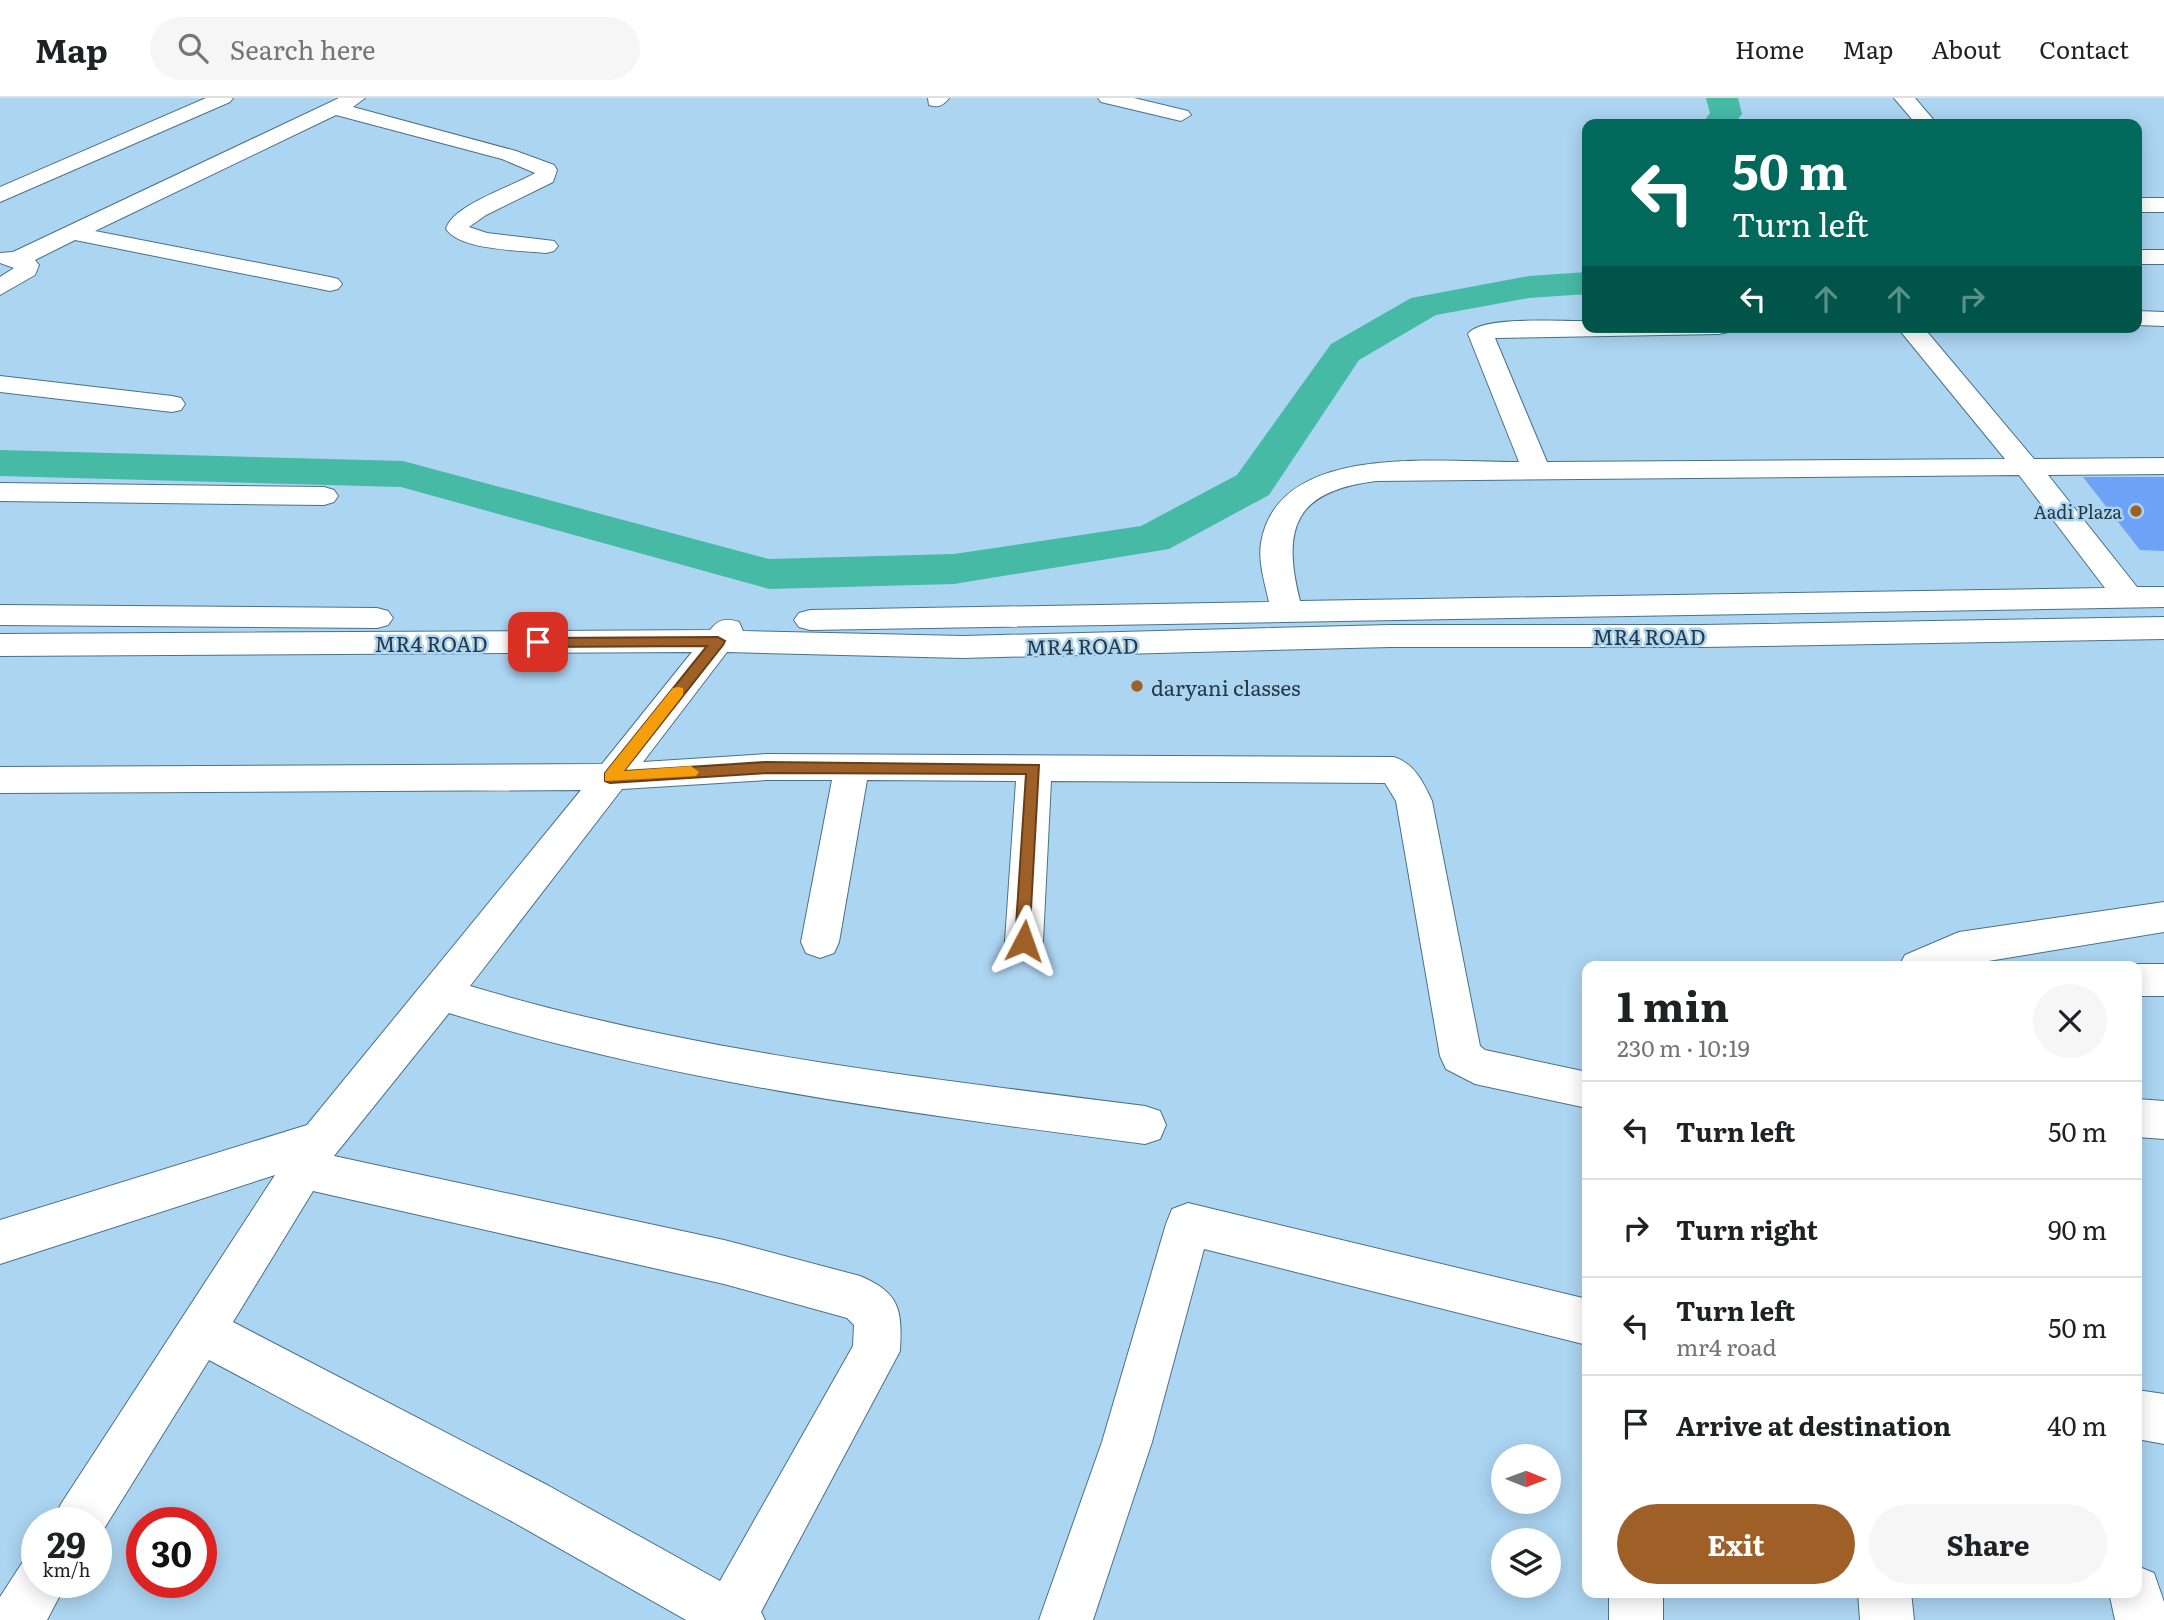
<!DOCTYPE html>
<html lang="en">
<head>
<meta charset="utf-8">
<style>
  :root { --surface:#fff; --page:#f6f6f6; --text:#202124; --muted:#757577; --line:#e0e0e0; --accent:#9f6028 }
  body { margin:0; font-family:Literata,serif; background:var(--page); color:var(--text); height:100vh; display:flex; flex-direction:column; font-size:26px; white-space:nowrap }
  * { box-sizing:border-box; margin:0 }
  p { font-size:23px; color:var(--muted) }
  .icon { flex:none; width:38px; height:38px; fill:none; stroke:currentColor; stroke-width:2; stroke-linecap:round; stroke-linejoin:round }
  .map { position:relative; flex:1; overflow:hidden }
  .sheet { position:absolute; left:1582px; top:863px; width:560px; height:637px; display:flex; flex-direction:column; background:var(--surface); border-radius:14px; box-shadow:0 4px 18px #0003 }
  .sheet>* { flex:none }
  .top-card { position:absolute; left:1582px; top:21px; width:560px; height:214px; border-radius:14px; box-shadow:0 4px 18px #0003; background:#00695c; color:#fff; overflow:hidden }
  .needle { width:46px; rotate:91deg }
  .controls { position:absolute; left:1491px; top:1346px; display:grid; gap:14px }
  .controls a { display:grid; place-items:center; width:70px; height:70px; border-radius:50%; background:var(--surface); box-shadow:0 4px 18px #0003; font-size:35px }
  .speed { position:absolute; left:21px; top:1409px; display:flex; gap:14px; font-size:35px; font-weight:700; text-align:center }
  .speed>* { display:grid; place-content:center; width:91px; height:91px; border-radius:50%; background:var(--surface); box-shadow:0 4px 18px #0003; line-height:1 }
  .speed small { font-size:18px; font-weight:400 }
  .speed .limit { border:10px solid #d22; background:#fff; color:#111 }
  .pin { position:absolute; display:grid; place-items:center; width:60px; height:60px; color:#fff; margin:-30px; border-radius:14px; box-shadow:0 4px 10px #0006 }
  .me { position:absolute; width:77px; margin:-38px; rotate:4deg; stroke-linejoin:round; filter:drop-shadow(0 0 5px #0008) }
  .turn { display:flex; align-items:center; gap:24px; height:147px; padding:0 35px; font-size:32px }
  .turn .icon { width:91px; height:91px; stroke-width:2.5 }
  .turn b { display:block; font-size:49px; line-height:60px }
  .lanes { display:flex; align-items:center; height:66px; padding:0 35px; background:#0003; justify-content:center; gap:35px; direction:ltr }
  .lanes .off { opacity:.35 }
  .round { display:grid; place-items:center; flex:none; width:74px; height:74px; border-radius:37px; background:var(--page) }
  .head { display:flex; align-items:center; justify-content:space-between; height:119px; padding:0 35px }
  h1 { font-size:42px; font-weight:700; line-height:52px }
  .action { display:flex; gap:14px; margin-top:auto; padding:14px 35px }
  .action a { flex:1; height:80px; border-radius:42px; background:var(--accent); color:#fff; font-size:28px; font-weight:700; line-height:80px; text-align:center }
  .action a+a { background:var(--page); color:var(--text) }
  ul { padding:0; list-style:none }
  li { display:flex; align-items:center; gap:21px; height:98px; padding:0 35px; border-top:2px solid var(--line) }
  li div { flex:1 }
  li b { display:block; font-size:26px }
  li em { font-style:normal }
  header { display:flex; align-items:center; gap:42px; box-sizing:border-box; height:98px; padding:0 35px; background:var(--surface); border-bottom:2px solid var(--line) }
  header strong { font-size:33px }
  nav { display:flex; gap:38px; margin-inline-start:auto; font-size:24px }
  .search { width:490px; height:63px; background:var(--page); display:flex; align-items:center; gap:18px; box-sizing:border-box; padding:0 24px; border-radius:38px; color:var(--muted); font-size:26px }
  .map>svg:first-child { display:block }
</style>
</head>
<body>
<header>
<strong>Map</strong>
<div class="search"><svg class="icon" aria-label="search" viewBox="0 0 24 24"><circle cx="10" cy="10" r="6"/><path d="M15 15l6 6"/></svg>Search here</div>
<nav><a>Home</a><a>Map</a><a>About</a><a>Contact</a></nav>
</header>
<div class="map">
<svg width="2164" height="1522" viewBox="0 0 2164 1522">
  <rect width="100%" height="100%" fill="#acd5f2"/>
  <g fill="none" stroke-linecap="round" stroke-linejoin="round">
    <path fill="#46baa5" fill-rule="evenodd" d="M1706 0H1738L1742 16 1734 26H1702L1710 15Z
      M1587 174V196L1529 200 1436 217 1359 262 1269 397 1169 451 954 486 769 491 401 389 0 378V352L403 363 769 461 954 456 1141 428 1237 377 1331 246 1411 200 1529 178Z"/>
  </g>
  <path fill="#6da2f6" d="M2083 379H2164V453L2140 452Z"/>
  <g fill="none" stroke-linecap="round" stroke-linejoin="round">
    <defs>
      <path id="minor" d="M206 0H233L230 4 0 104V89Z
        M339 0H365L353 9 516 53 554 67 557 72 553 84 486 117 469 129 487 135 554 143 558 148 554 153 546 155C521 152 461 153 446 131 452 107 514 88 535 75L502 61 336 17 95 133 330 179 338 181 342 186 338 191 330 193 75 142 35 162 39 167 35 177 0 197V179L14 170 0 165V155L13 154Z
        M928 0H949C943 8 938 10 929 7Z
        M1098 0H1134L1188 13 1191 17 1181 23 1101 4Z
        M1894 0H1915L1937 26H1916Z
        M2137 100H2164V114H2137Z
        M2137 152H2164V166H2137Z
        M2137 213 2164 214V228L2137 227Z
        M1587 223V229H1731L1728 234 1719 236 1495 240 1547 364 2005 361 1897 229H1923L2034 361 2164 360V376L2048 377 2137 489H2164V509L810 532 799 529 794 522 799 515 810 512 1269 504C1265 486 1258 464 1261 445 1278 342 1442 365 1519 364L1468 236C1481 217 1563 224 1587 223ZM2019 377 2105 490 1300 503C1281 428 1296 393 1376 383Z
        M0 278 172 298 181 300 185 306 181 312 172 314 0 294Z
        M0 385 324 389 334 392 338 398 334 404 324 407 0 403Z
        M0 507 377 510 388 513 393 520 388 527 377 530 0 527Z
        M2164 519V541L1702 549H1390L963 560 727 554 643 664 766 656 1394 659C1415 666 1423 684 1432 703L1480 948 1485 952 1587 974V1010L1475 986 1446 971 1440 958 1396 703 1385 685 1051 683 1043 843 1038 854 1024 859 1010 854 1005 843 1016 683 867 682 839 844 834 855 820 860 806 855 801 844 832 682H766L622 691 470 888C690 954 918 979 1145 1008L1160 1013 1166 1027 1160 1041 1145 1046C910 1015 676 986 449 915L334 1058 724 1142 860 1178C901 1195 902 1213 900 1253L761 1514 765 1522H686L513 1424 209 1262 97 1442 96 1424H53L61 1406 275 1077 0 1166V1122L307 1027 581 692 0 695V669L602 666 692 554 0 558V536L710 532C719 521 726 520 739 524L743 533 963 538 1390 527H1702ZM313 1093 724 1186 847 1220 854 1227 853 1248 720 1483 549 1388 233 1224Z
        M2164 804V834L1958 868H1899L1905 857 1959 834Z
        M2137 866H2164V898H2137V868H2130Z
        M2137 1001 2164 1003V1041L2137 1039Z
        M1188 1105 1587 1201V1247L1204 1151 1152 1344 1093 1522H1039L1102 1344 1166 1126 1172 1111Z
        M2137 1292 2164 1296V1346L2137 1341Z
        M37 1459V1484H67L47 1522H0V1499L22 1465Z
        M2137 1468 2154 1475 2164 1504V1522H2115L2109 1494H2137Z
        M1609 1494H1663V1522H1609Z
        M1858 1494H1911L1914 1522H1860Z"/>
    </defs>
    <use href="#minor" stroke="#4a718a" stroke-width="2"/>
    <use href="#minor" fill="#fff" fill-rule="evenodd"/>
  </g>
  <path fill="#9f6028" stroke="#673e1a" stroke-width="2" d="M718 539 725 543 723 547 624 673 766 664 1039 667 1029 847 1024 849 1015 843 1026 676 766 675 610 685 605 683V675L707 548 538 549 531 544 538 540Z"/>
  <path fill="#f59e0b" d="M678 589 683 590V597L624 673 691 668 699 674 696 678 605 683V675L673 590Z"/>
  <g fill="#9f6028" stroke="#acd5f2" stroke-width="2.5">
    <circle cx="2136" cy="413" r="7"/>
    <circle cx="1137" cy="588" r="7"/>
  </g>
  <g text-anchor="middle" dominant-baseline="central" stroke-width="5" stroke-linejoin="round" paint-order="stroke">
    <g font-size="18" fill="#273843" stroke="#acd5f2" text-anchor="end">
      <text x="2122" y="413">Aadi Plaza</text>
    </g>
    <g font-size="21" fill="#273843" stroke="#acd5f2">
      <text x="1649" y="537">MR4 ROAD</text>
      <text x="431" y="544">MR4 ROAD</text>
      <text transform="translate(1082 547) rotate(-1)">MR4 ROAD</text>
    </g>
    <g font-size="21" fill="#273843" stroke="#acd5f2" text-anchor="start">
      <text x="1151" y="588">daryani classes</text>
    </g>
  </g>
</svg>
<div class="controls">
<a><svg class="needle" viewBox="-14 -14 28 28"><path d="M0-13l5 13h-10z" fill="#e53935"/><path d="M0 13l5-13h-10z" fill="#757577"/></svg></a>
<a><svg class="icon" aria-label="layers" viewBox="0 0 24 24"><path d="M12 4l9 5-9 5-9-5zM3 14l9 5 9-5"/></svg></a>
</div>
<div class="speed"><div>29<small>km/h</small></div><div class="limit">30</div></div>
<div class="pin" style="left:538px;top:544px;background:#d93025"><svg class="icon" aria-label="arrive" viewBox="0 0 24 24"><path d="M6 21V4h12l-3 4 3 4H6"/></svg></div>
<svg class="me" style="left:1024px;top:843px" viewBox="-20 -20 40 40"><path d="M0-17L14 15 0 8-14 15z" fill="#9f6028" stroke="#fff" stroke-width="4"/></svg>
<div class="top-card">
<div class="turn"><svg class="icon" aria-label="left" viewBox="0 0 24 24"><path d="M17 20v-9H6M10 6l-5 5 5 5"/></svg><div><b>50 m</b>Turn left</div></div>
<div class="lanes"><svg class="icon" aria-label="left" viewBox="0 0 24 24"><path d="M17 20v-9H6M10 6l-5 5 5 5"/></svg><svg class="icon off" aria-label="ahead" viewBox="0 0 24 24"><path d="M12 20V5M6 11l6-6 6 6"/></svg><svg class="icon off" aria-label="ahead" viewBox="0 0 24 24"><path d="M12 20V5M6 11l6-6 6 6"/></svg><svg class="icon off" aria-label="right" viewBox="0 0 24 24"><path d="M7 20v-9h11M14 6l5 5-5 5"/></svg></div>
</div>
<section class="sheet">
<div class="head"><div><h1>1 min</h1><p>230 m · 10:19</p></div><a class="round"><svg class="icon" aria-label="close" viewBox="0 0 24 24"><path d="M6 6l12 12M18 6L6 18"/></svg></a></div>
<ul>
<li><svg class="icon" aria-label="left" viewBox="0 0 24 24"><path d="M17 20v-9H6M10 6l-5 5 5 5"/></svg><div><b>Turn left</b></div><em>50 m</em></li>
<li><svg class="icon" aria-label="right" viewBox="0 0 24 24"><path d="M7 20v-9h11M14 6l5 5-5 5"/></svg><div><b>Turn right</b></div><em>90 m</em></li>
<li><svg class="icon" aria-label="left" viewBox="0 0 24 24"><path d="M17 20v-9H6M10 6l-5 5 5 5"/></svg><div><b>Turn left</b><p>mr4 road</p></div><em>50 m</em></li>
<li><svg class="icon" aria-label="arrive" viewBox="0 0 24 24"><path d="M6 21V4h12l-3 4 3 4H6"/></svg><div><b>Arrive at destination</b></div><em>40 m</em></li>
</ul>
<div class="action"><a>Exit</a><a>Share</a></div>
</section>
</div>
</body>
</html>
